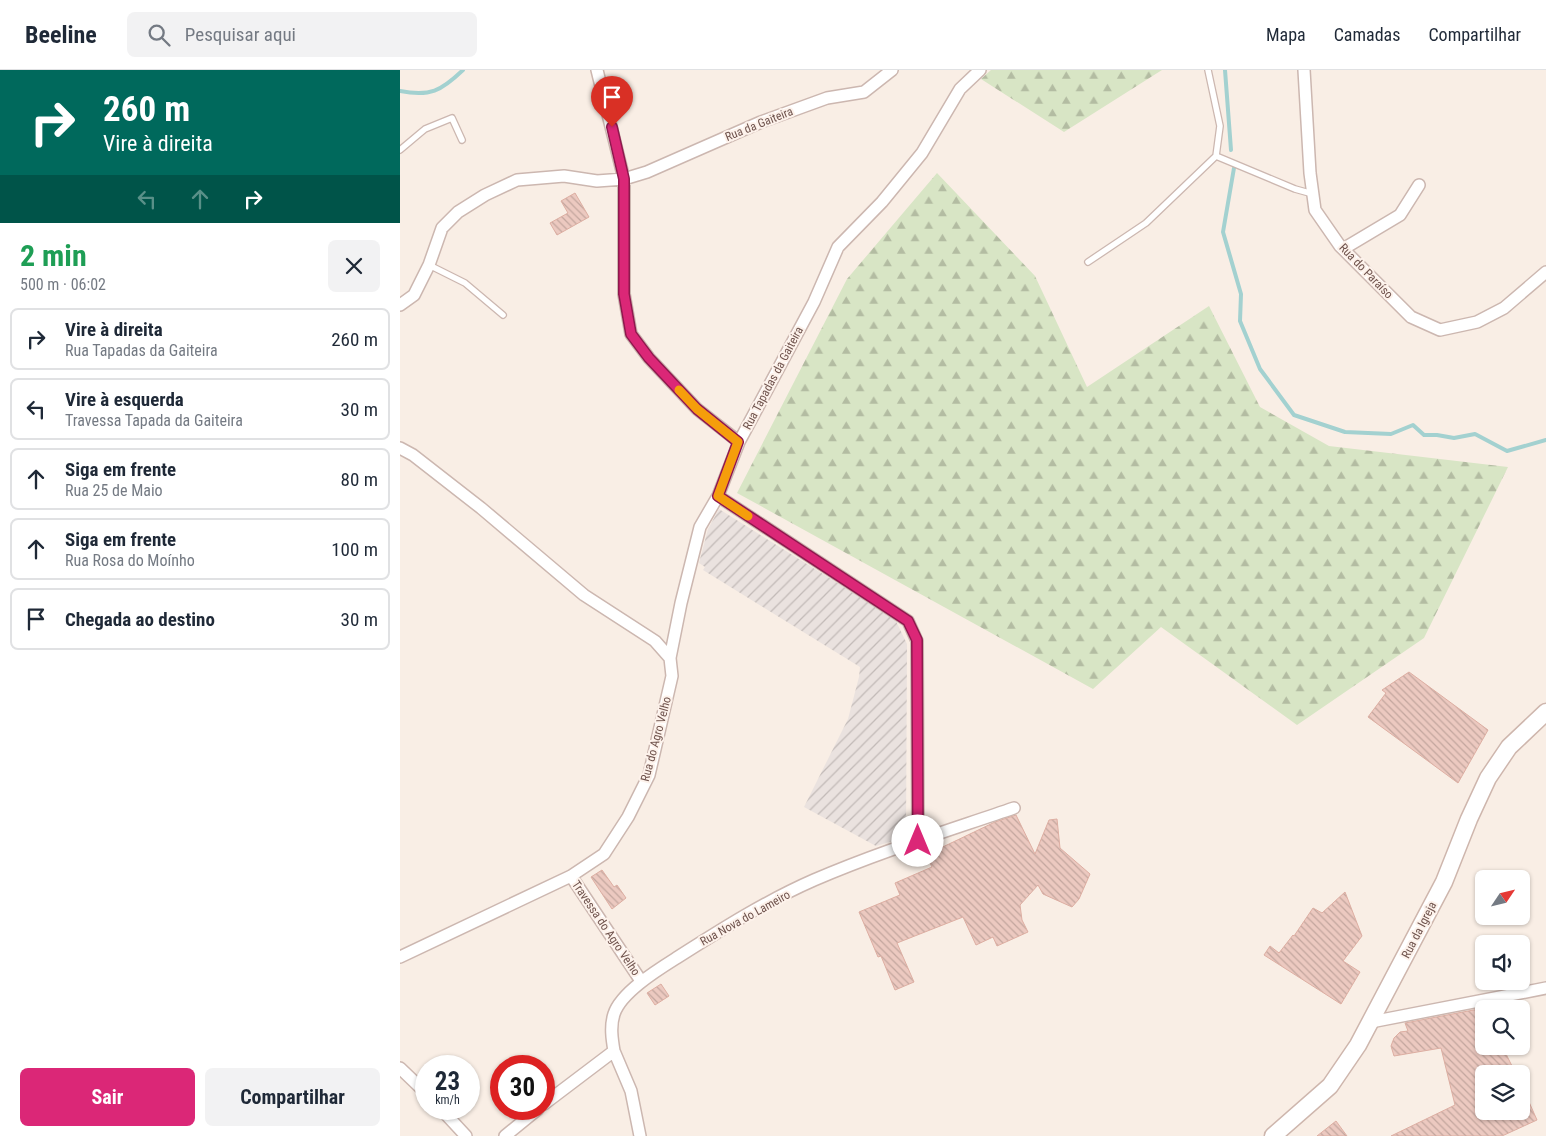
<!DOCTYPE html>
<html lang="pt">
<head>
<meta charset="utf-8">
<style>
  :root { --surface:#fff; --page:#f2f2f3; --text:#1f2937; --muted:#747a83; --line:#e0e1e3; --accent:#db2777 }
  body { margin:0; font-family:"Roboto Condensed",sans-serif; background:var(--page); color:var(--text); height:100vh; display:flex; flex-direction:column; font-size:19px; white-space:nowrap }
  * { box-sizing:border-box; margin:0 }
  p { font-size:16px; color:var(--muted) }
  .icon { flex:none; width:28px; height:28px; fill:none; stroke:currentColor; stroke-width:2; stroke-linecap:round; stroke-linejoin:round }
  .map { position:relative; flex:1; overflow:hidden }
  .drawer { display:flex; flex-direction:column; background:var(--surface); width:400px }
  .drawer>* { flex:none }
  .top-card { background:#00695c; color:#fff; overflow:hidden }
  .needle { width:32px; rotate:55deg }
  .controls { position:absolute; left:1075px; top:800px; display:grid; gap:10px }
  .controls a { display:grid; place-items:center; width:55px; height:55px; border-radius:8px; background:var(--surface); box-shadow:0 1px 4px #0004; font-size:25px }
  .speed { position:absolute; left:15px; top:985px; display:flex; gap:10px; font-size:25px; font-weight:700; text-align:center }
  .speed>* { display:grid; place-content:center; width:65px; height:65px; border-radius:50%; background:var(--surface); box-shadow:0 1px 4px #0004; line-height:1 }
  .speed small { font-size:12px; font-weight:400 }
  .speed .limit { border:8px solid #d22; background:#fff; color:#111 }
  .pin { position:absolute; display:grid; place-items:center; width:42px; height:42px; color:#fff; margin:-51px -21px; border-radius:50% 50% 50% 0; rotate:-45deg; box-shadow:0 0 5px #0007 }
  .pin .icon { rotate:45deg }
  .me { position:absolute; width:55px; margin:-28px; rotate:0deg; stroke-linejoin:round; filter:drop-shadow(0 0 4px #0008) }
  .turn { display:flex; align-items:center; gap:18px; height:105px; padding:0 20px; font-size:22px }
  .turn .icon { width:65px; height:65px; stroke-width:2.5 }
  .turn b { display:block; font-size:35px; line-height:42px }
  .lanes { display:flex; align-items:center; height:48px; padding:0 20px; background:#0003; justify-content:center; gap:25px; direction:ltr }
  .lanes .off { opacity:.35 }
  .round { display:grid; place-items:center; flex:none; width:52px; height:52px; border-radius:8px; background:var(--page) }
  .summary { display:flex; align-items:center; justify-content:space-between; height:85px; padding:0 20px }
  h1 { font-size:30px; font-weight:700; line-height:38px; color:#1e9e55 }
  .action { display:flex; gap:10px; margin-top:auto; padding:10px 20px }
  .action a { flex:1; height:58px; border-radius:8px; background:var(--accent); color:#fff; font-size:20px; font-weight:700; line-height:58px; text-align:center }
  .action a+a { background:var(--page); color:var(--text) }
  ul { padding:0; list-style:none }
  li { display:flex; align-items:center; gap:15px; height:62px; margin:0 10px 8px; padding:0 10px; border:2px solid var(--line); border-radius:8px }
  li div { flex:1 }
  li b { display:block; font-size:19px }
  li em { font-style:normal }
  header { display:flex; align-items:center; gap:30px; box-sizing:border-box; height:70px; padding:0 25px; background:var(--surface); border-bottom:1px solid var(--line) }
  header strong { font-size:24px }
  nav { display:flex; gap:28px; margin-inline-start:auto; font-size:18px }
  .search { width:350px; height:45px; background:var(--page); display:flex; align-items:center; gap:12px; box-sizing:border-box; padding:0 18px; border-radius:8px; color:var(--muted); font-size:19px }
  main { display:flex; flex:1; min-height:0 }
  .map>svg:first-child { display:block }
</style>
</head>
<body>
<header>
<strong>Beeline</strong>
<div class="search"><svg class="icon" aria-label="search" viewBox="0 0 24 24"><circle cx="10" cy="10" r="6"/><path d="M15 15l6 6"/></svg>Pesquisar aqui</div>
<nav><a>Mapa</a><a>Camadas</a><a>Compartilhar</a></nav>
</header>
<main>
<section class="drawer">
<div class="top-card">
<div class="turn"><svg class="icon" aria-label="right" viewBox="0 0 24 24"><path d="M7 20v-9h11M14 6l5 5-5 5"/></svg><div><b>260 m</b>Vire à direita</div></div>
<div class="lanes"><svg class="icon off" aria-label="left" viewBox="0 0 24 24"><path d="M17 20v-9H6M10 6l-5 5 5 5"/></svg><svg class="icon off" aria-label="ahead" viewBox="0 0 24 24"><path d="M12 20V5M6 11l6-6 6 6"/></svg><svg class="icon" aria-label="right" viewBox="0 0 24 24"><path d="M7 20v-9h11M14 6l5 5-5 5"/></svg></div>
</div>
<div class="summary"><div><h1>2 min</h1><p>500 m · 06:02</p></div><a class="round"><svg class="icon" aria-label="close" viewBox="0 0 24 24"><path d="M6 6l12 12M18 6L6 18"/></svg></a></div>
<ul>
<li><svg class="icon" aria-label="right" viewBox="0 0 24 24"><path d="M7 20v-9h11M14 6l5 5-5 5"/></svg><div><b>Vire à direita</b><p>Rua Tapadas da Gaiteira</p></div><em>260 m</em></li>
<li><svg class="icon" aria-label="left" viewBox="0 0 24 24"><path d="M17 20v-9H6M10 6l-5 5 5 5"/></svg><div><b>Vire à esquerda</b><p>Travessa Tapada da Gaiteira</p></div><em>30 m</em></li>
<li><svg class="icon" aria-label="ahead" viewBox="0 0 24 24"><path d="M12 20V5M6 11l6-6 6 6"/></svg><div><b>Siga em frente</b><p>Rua 25 de Maio</p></div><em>80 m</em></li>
<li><svg class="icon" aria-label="ahead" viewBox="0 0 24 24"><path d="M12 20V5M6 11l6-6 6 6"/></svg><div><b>Siga em frente</b><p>Rua Rosa do Moínho</p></div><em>100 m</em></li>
<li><svg class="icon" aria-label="arrive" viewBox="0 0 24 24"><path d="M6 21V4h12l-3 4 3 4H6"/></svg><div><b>Chegada ao destino</b></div><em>30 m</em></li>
</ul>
<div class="action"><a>Sair</a><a>Compartilhar</a></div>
</section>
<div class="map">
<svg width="1146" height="1066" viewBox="0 0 1146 1066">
  <defs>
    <pattern id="industrial-furrows" width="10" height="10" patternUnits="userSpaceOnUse" patternTransform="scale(1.25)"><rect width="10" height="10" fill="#eae2df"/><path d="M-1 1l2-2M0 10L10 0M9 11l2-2" fill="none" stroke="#c2bab7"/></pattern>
    <pattern id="forest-firs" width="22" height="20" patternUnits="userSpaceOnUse" patternTransform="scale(1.25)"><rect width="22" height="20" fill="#d8e5c5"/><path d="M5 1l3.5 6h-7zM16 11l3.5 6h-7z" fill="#b3bca2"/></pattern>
    <pattern id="building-back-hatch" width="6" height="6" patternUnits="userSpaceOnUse" patternTransform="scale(1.25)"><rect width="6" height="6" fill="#ecc9c0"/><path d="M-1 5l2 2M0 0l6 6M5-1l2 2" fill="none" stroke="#c3a69e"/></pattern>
  </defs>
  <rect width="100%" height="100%" fill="#f9eee5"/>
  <path fill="url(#industrial-furrows)" d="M319 439 495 549 507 574 506 767 476 776 404 737 448 649 459 607 460 597 303 500 305 497 299 493 308 459Z"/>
  <path fill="url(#forest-firs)" d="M591 0H762L664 62 581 9Z
    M537 103 635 206 687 317 809 236 860 337 929 376 1108 397 1024 568 897 655 761 557 693 619 337 423 447 209Z"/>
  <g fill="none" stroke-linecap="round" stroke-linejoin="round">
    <path stroke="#a3d1d0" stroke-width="4" d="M825 0 831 80
      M0 21C30 27 41 21 63 0
      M834 98 823 162 841 224 840 251 860 299 894 345 945 362 991 364 1013 355 1024 365H1037L1054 368 1075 364 1107 381 1146 370"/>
  </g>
  <path fill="url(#building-back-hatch)" stroke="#ddaea2" d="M175 123 189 147 157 165 150 153 168 143 161 131Z
    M1009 602 1088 660 1058 713 968 647 986 623 982 620Z
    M616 745 635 784 649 750 657 749 660 778 690 804 679 829 672 837 643 824 638 815 620 835 622 850 628 862 597 876 593 867 576 875 563 847 497 873 514 912 495 920 481 886 478 887 459 842 500 825 495 813 532 797 526 785 595 752Z
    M202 800 214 817 217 815 226 828 212 839 191 807Z
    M945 822 962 866 943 891 960 902 941 934 864 885 870 876 879 883 893 865 894 866 913 838 922 843Z
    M261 914 269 926 255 935 247 923Z
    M1084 938V976H1102L1116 1004H1084V1041H1121V1014L1137 1050 1102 1066H991L1055 1035 1041 978 994 986 991 976 994 968 1000 962 1008 961 1005 953Z
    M936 1051 947 1066H917Z"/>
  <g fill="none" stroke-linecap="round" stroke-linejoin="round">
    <defs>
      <path id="service" d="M808 0 820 56 816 86 895 119 913 124
        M0 80 25 59 52 48 62 70
        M688 192 746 153 816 86
        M29 195 65 213 103 245"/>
      <path id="minor" d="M197 0 224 109V224L231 264 249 288 297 339 339 372
        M904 0 910 103 915 140 940 176 1011 247 1040 260 1077 252 1104 238 1146 202
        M943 179 1000 145 1019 115
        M0 235 14 225 29 195 42 158 58 142 85 125 117 110 164 106 197 111 224 109 247 102 361 52 427 28 464 22 492 0
        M0 378 13 385 81 438 184 525 255 571 270 588 272 606 249 705 228 747 204 784 171 806 0 887
        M318 426 508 551 517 571 518 771
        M270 588 281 533 300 457 318 426 339 372 414 232 438 177 482 132 522 83 560 19 580 0
        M171 806 241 911
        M971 952 1146 918
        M214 981 231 1021 240 1066
        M0 998 26 1023
        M144 1034 214 981C212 969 210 956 214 944 221 922 259 899 278 887 322 859 366 831 414 810 479 782 547 761 614 738
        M41 1039 66 1066
        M105 1066 138 1039"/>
      <path id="secondary" d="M873 1066 930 1016 958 975 1044 812 1069 749 1088 708 1109 677 1146 642"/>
    </defs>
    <use href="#service" stroke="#ccb7b0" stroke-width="8"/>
    <use href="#minor" stroke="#ccb7b0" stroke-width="14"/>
    <use href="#secondary" stroke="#ceb6ad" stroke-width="19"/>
    <use href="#service" stroke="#fff" stroke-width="5.5"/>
    <use href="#minor" stroke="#fff" stroke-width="11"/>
    <use href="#secondary" stroke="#fff" stroke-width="16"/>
  </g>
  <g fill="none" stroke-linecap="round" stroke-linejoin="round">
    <defs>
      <path id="route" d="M212 57 224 109V224L231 264 249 288 297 339 338 372 318 426 508 551 517 570 518 771"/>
    </defs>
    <use href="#route" stroke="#8e194d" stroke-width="12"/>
    <use href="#route" stroke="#db2777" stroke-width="9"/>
    <path stroke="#f59e0b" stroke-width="9" d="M279 320 297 339 338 372 318 426 348 446"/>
  </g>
  <g text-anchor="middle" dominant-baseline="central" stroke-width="4" stroke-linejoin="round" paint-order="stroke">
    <g font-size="12" fill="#6f534d" stroke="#fdf2eb">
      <text transform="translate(359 54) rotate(-22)">Rua da Gaiteira</text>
      <text transform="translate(966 201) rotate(46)">Rua do Paraíso</text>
      <text transform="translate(373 308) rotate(-62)">Rua Tapadas da Gaiteira</text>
      <text transform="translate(256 669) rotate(-75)">Rua do Agro Velho</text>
      <text transform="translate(345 848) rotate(-29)">Rua Nova do Lameiro</text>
      <text transform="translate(206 858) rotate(56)">Travessa do Agro Velho</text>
      <text transform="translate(1019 860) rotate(-63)">Rua da Igreja</text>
    </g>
  </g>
</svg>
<div class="controls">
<a><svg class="needle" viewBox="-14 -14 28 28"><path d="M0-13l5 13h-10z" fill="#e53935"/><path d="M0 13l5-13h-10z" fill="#747a83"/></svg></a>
<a><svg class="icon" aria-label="sound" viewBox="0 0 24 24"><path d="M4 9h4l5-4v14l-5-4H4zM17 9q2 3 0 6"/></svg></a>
<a><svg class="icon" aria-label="search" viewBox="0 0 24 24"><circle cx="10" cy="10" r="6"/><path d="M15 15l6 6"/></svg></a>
<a><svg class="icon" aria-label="layers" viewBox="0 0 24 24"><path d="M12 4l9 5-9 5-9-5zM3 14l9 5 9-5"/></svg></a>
</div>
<div class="speed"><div>23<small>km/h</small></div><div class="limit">30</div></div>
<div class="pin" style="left:212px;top:57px;background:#d93025"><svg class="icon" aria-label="arrive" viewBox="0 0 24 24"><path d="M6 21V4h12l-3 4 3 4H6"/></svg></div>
<svg class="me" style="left:518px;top:771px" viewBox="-20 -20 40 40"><circle r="19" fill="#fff"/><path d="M0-13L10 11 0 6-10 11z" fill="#db2777"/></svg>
</div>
</main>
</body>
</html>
